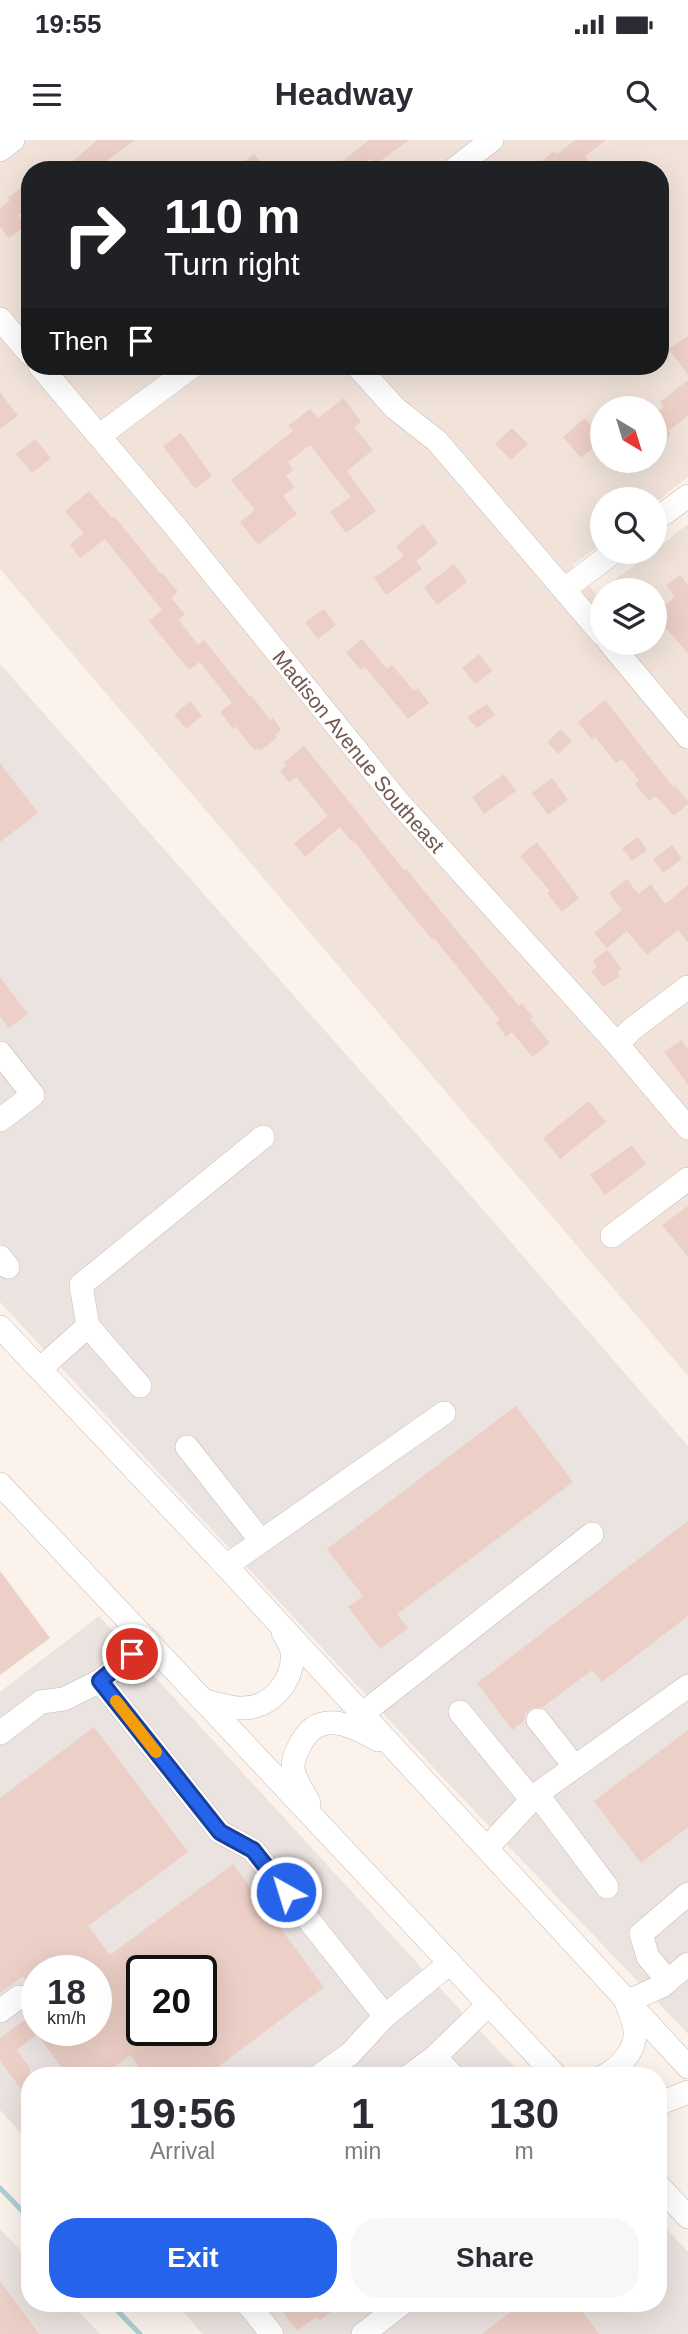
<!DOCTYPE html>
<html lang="en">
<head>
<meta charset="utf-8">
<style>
  :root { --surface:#fff; --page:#f7f7f7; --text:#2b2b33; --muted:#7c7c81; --accent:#2563eb }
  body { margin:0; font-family:Helvetica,sans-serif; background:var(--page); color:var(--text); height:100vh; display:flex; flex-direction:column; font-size:26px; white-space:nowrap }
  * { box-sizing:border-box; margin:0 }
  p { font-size:23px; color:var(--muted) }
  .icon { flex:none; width:38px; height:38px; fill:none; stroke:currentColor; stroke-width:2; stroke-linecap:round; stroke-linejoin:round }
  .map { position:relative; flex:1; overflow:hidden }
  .sheet { position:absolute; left:21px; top:1927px; width:646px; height:245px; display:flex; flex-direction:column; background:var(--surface); border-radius:28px; box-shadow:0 7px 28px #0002 }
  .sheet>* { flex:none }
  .banner { position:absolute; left:21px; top:21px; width:648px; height:214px; border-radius:28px; box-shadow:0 7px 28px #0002; background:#202124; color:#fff; overflow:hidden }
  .needle { width:46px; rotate:142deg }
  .fabs { position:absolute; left:590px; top:256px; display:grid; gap:14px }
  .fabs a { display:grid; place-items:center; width:77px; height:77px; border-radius:50%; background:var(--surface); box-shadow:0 7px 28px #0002; font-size:35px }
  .speed { position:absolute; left:21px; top:1815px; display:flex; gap:14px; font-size:35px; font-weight:700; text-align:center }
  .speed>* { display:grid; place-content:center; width:91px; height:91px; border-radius:50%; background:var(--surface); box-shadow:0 7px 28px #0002; line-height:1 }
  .speed small { font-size:18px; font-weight:400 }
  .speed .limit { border:4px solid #111; border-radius:10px; background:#fff; color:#111 }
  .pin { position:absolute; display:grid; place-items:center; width:60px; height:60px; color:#fff; margin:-30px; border:4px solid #fff; border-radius:50%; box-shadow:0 2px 7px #0007 }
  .me { position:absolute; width:77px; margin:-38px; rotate:321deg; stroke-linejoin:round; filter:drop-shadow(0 0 5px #0008) }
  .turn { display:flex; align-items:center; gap:24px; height:147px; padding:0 28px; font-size:32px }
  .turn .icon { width:91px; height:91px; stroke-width:2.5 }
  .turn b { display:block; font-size:49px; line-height:60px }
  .then { display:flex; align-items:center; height:66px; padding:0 28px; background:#0003; gap:14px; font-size:26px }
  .eta { display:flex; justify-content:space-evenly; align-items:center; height:119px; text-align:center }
  .eta b { font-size:42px; font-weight:700; line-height:49px }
  .cta { display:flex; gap:14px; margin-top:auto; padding:14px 28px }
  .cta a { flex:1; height:80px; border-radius:28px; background:var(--accent); color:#fff; font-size:28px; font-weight:700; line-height:80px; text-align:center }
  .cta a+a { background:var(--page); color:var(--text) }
  .status { display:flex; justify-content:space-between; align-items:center; height:49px; padding:0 35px; background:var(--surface); direction:ltr }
  .status svg { height:19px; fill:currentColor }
  header { display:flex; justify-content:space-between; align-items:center; height:91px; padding:0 28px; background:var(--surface); font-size:32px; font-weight:700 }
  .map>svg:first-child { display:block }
</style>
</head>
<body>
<div class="status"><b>19:55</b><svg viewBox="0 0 49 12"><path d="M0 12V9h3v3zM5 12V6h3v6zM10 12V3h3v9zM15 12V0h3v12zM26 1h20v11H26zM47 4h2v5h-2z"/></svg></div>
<header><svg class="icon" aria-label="menu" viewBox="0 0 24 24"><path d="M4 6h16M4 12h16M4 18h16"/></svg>Headway<svg class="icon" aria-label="search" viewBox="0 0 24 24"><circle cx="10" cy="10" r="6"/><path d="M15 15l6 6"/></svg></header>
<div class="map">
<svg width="688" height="2194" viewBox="0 0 688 2194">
  <rect width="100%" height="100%" fill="#faf2eb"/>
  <path fill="#f1e3da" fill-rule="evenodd" d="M0 0H688V337L655 363 654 359H602V403L573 425 596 454 654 411 688 384V1236L0 429ZM30 30H660V226H30ZM602 268H654V320H602ZM602 450H654V502H602Z"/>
  <path fill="#eae3e0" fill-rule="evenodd" d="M0 524 443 1024 688 1306V1894L448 1643 0 1162Z
    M99 1476 462 1872 522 1935 30 1936V2003L0 1970V1552ZM37 1830H96V1890H37ZM142 1830H201V1890H142Z
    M658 2080 688 2112V2194H203L175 2163H658Z
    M0 2089 30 2120V2163H70L100 2194H0Z"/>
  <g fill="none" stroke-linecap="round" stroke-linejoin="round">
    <path stroke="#a9d2d2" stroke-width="5" d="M0 2048 30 2079
      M110 2163 140 2194"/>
  </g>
  <path fill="#eccfc6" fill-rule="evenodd" d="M97 0H135L106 21 113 30H63Z
    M369 0H409L375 25 370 19 356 30H331Z
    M575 0H606L585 16 597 30H550L542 21 554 11 557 14Z
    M254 14 267 30H234Z
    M30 40V65L18 75 26 85 9 98 0 87V69L10 60 8 58Z
    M688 196V235L669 209Z
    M688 240V276L668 291 671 295 654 307V273L664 267 660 262Z
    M0 252 18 276 0 289Z
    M344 258 361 282 354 287 373 310 347 331 376 371 346 393 330 372 351 357 310 305 288 322 293 330 286 336 295 347 283 356 297 374 258 405 240 382 255 370 231 340 293 291 288 286 310 269 318 278Z
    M585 278 602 301 581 318 563 297Z
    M512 288 528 304 511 320 495 304Z
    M181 293 212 336 195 349 163 306Z
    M35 299 51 318 32 333 16 314Z
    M89 351 112 378 114 376 161 434 162 433 178 452 171 458 185 474 179 480 198 505 204 500 250 557 251 555 270 580 273 578 281 590 275 595 277 598 260 611 258 608 255 611 235 586 233 589 220 572 232 563 200 522 189 530 149 481 162 470 105 399 80 418 70 404 84 393 65 371Z
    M423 384 438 403 416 421 422 429 386 455 374 438 404 416 396 406Z
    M454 424 467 442 437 465 424 447Z
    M680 435 688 445V513L654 475 675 457 666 445Z
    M324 469 336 485 318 499 305 482Z
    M362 499 387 529 392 525 414 551 418 548 429 563 408 579 365 527 361 530 346 513Z
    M479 514 492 531 475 544 462 528Z
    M605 560 673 647 675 646 688 661V664L674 676 656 656 649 661 635 644 639 640 622 619 616 623 595 597 592 600 578 582Z
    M190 561 202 576 186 589 174 575Z
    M487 564 495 575 477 588 467 577Z
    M561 589 572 601 558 614 547 602Z
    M304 606 404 730 406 729 519 866 522 863 533 877 530 879 550 903 532 917 512 892 506 897 496 883 500 880 434 798 432 799 404 766 354 701 352 702 340 687 305 717 294 703 328 676 296 637 289 642 280 631 286 626 283 623Z
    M0 623 38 673 0 702Z
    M504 634 516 651 484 674 472 657Z
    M552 638 568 660 548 675 532 653Z
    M638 697 647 710 632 721 622 708Z
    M537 702 579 758 562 772 547 753 550 751 520 716Z
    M672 705 682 719 663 733 653 719Z
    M627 739 638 754 651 744 665 764 688 745V803L678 790 647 815 627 791 607 808 594 793 622 770 609 753Z
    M607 810 622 829 617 832 620 836 603 847 591 831 597 827 593 821Z
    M0 837 28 874 9 888 0 876Z
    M681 900 688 909V945L664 912Z
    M589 961 606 982 560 1019 543 998Z
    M632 1005 646 1024 605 1055 590 1035Z
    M688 1066V1117L662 1085Z
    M516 1266 573 1342 397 1474 408 1488 380 1509 348 1467 363 1456 327 1409Z
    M688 1381V1476L602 1542 592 1530 543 1567 530 1569 525 1574 524 1581 512 1590 477 1543Z
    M0 1431 50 1498 0 1535Z
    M94 1587 188 1712 88 1786 110 1815 233 1724 324 1847 206 1936H145L130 1915 103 1936H68L37 1894 17 1910 30 1928V1961L0 1921V1898L37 1871V1890H96V1830H37V1854L23 1836 0 1853V1658ZM142 1830H201V1890H142Z
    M688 1590V1687L641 1723 594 1661Z
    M0 2141 39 2194H0Z
    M276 2163H343L319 2181 316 2177 297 2191Z
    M523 2163H576L599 2194H482Z"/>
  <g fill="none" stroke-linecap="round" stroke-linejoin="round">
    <defs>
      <g id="minor">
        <path d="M0 10 13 0"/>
        <path d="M453 30 492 0"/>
        <path d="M0 179 30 214"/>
        <path id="s1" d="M40 226 174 385 400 664 617 904 688 988"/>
        <path d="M357 226 395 268 437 301 602 494"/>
        <path d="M99 296 193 226"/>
        <path d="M654 381 688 356"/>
        <path d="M565 449 615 411"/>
        <path d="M609 502 688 597"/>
        <path d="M617 904 632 889 688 847"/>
        <path d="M0 913 33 955 0 980"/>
        <path d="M612 1096 688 1039"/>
        <path d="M0 1117 8 1127"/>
        <path d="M88 1186 140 1246"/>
        <path d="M0 1187 226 1426 688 1927"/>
        <path d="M40 1229 88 1186 81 1145 263 997"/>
        <path d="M187 1307 261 1401"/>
        <path d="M0 1344 556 1936"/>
        <path d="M226 1426 444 1273"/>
        <path d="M100 1541 220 1692 253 1710 385 1876"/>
        <path d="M205 1561C217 1563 231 1569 243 1568 271 1568 295 1540 292 1512 291 1505 286 1498 283 1492"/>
        <path d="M460 1572 532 1660"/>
        <path d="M362 1574 592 1394"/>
        <path d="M538 1580 575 1627"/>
        <path d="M0 1593 41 1562 64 1559 100 1541 148 1501"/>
        <path d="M537 1654 607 1747"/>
        <path d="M309 1663C304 1653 297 1643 294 1633 291 1624 295 1615 299 1607 317 1568 350 1584 378 1600"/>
        <path d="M487 1708 537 1654 688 1546"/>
        <path d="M668 1841 648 1817 641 1794 688 1754"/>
        <path d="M0 1871 19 1857"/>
        <path d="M319 1936 350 1914 385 1876 450 1823"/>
        <path d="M409 1936 435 1917"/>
        <path d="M453 1936 435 1917 489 1864"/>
        <path d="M604 1936C620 1928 637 1909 635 1890 634 1881 629 1870 626 1862L662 1846 688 1824"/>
        <path d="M658 1967 663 1962 688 1952"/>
        <path d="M658 2045 688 2077"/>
        <path d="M247 2163 272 2194"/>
        <path d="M363 2194 403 2163"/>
      </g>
    </defs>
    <use href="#minor" stroke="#cbb9b2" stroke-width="24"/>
    <use href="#minor" stroke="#fff" stroke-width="23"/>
  </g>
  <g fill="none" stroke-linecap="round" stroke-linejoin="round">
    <defs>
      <path id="route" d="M132 1514 100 1541 220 1692 253 1710 286 1752"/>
    </defs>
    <use href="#route" stroke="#184099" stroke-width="18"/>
    <use href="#route" stroke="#2563eb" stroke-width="12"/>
    <path stroke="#f59e0b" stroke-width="12" d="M116 1561 156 1612"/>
  </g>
  <g text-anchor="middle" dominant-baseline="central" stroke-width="6" stroke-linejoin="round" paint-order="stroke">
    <g font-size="21" fill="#725851" stroke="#fdf6f1">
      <text stroke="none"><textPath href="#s1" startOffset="500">Madison Avenue Southeast</textPath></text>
    </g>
  </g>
</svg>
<div class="fabs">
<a><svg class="needle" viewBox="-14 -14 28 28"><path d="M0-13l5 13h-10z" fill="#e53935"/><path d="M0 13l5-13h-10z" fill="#7c7c81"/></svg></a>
<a><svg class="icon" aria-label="search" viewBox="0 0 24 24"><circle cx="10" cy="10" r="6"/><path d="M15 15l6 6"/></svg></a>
<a><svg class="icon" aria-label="layers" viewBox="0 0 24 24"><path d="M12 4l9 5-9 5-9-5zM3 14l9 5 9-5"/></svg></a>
</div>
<div class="speed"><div>18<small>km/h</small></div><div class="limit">20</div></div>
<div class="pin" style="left:132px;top:1514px;background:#d93025"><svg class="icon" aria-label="arrive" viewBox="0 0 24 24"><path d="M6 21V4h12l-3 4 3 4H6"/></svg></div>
<svg class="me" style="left:286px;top:1752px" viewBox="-20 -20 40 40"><circle r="17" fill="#2563eb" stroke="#fff" stroke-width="3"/><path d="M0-11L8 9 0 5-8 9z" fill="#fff"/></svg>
<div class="banner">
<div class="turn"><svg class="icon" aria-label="right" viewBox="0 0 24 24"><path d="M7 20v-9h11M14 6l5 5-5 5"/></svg><div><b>110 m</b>Turn right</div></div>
<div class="then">Then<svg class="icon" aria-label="arrive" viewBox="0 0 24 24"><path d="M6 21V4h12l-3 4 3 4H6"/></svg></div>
</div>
<section class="sheet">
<div class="eta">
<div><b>19:56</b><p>Arrival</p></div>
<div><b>1</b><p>min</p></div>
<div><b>130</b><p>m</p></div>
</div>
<div class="cta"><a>Exit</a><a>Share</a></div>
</section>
</div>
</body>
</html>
